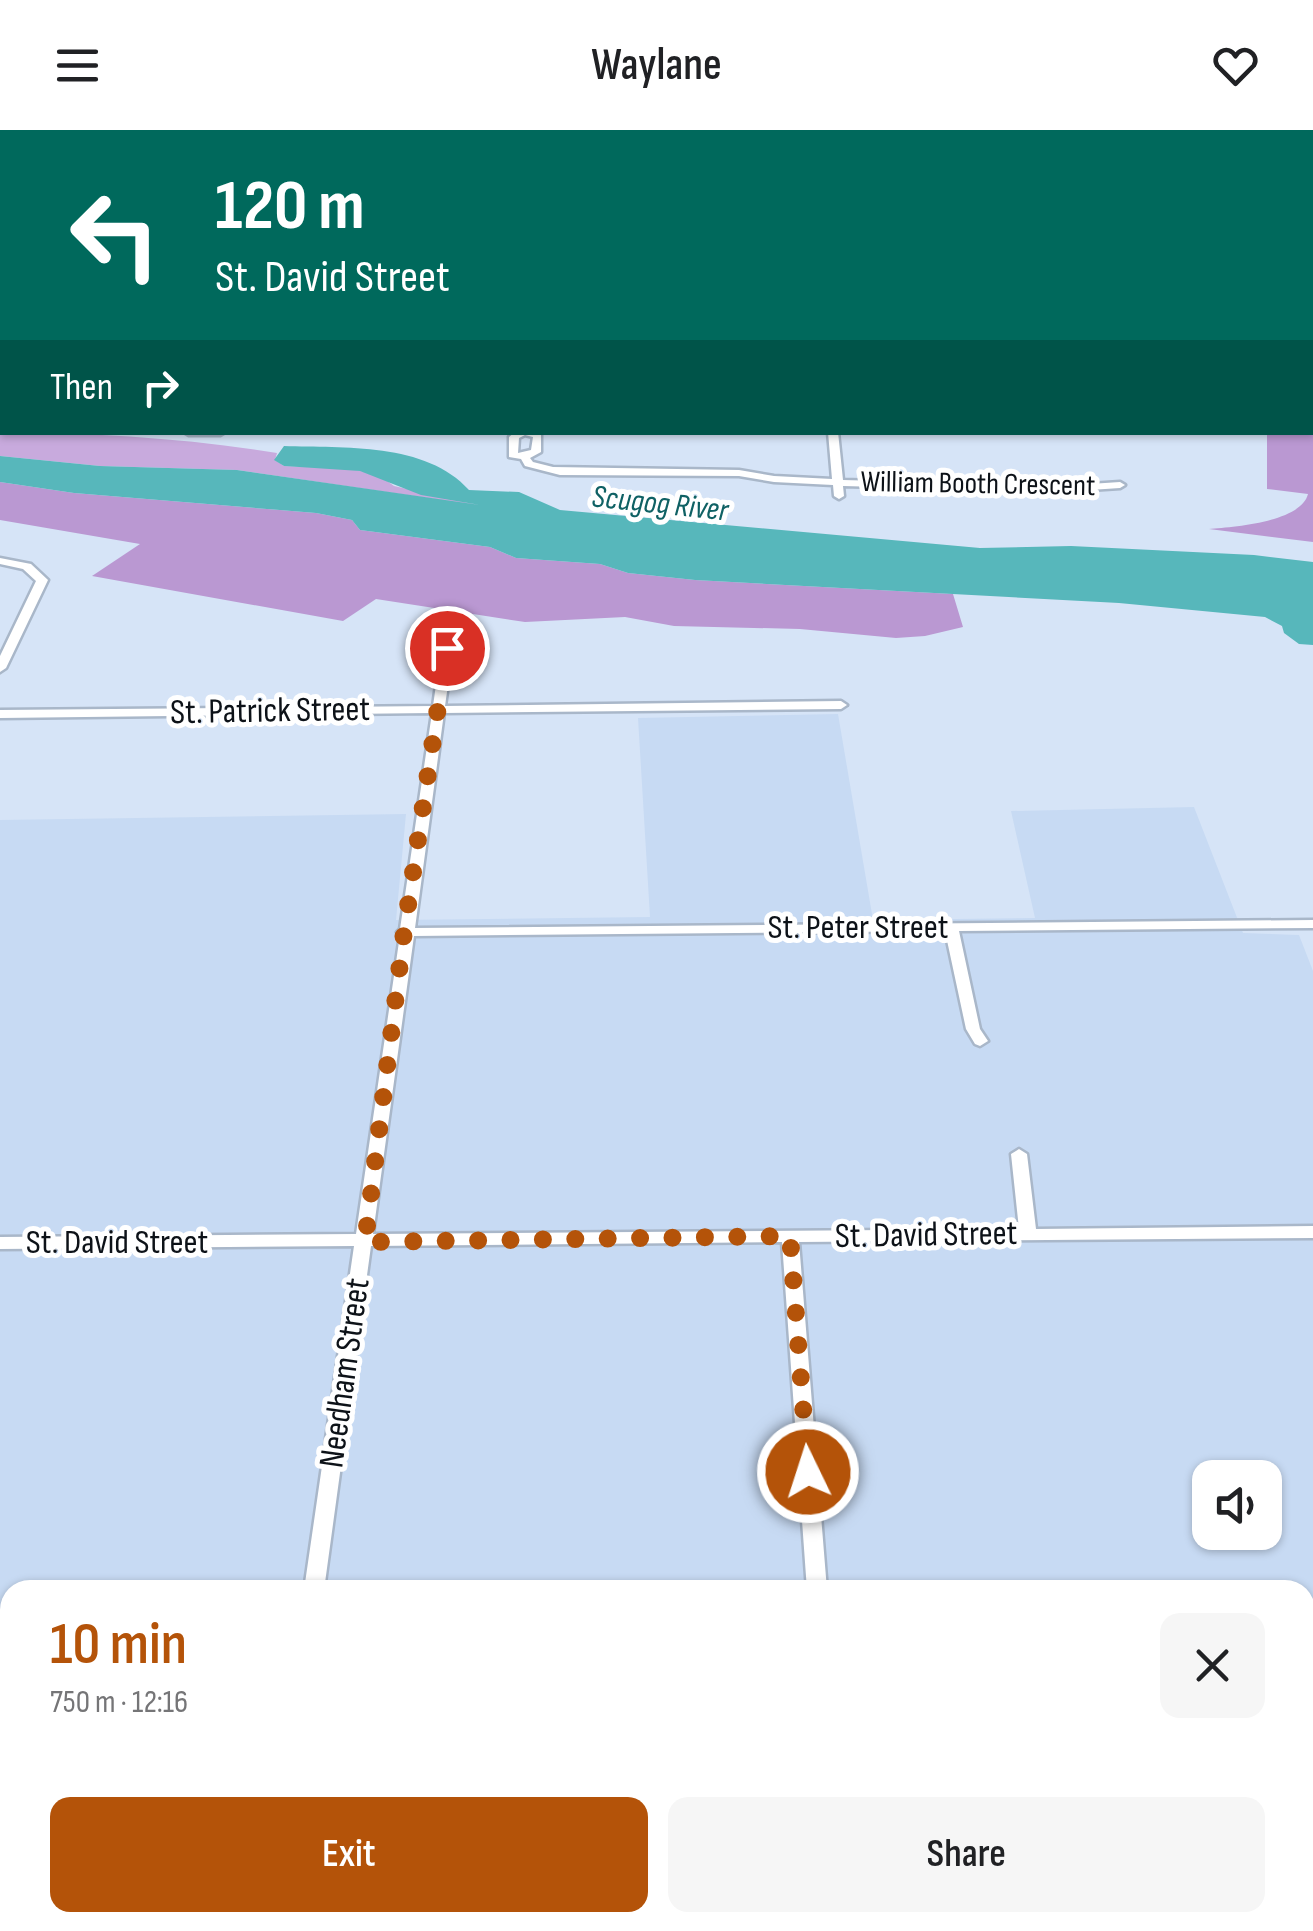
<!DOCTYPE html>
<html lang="en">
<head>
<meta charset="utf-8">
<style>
  :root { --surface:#fff; --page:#f6f6f6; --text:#202124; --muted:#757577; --accent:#b45309 }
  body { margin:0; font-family:"Sofia Sans Condensed",sans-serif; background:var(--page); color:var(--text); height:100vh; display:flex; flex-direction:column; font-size:38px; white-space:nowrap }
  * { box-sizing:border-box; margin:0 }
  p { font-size:32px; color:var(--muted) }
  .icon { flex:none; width:55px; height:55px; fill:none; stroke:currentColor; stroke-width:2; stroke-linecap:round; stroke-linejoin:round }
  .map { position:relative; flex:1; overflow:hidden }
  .sheet { position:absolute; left:0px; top:1450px; width:1315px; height:352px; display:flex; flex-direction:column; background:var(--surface); border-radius:30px 30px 0 0; box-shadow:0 2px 8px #0004 }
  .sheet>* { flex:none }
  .top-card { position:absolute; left:0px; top:0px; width:1315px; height:305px; box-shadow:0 2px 8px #0004; background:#00695c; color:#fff; overflow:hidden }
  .controls { position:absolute; left:1192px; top:1330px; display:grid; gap:20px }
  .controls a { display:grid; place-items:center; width:90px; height:90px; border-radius:20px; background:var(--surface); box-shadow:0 2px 8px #0004; font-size:50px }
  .pin { position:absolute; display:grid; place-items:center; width:85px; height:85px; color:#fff; margin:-42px; border:5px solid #fff; border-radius:50%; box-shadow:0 2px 10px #0007 }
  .me { position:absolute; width:110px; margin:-55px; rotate:356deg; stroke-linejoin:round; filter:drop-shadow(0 0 8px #0008) }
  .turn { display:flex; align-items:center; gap:35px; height:210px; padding:0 50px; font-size:45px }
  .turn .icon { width:130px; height:130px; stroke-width:2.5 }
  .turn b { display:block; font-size:70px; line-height:85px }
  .then { display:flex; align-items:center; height:95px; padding:0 50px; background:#0003; gap:20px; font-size:38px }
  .round { display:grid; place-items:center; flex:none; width:105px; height:105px; border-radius:20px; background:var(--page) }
  .overview { display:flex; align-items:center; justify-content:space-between; height:170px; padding:0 50px }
  h1 { font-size:60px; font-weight:600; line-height:75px; color:var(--accent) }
  .button { display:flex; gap:20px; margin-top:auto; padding:20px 50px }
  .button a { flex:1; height:115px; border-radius:20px; background:var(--accent); color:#fff; font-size:40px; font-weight:600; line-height:115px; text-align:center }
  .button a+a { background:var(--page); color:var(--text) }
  header { display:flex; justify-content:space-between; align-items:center; height:130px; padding:0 50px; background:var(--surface); font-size:45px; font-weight:600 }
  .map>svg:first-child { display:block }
</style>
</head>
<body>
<header><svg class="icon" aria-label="menu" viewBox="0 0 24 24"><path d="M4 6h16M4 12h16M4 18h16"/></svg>Waylane<svg class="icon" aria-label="heart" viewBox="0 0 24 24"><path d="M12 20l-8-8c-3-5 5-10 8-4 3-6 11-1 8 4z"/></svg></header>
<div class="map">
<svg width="1313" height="1801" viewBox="0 0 1313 1801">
  <rect width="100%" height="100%" fill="#d6e4f7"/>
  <path fill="#c7daf3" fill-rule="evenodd" d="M838 584 873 790 1035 788 1011 681 1194 677 1243 803 1299 805 1313 841V1801H0V690L406 684 396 790 650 787 638 588ZM1210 1348H1265V1402H1210ZM10 1460H1305V1792H10Z"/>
  <path fill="#c8aadd" d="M0 288 2 302C95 303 185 308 277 323L275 330 284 336C318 338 367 333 394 356L482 376 237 340 100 336 0 326Z"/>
  <path fill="#ba98d2" d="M1313 300V412L1209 399C1234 397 1301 392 1308 364L1267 359V303Z
    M0 352 74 363 316 383 352 390 360 400 490 417 516 428 600 434 628 443 695 450 953 464 963 497 925 506 896 508 800 499 674 496 625 487 525 492 376 469 343 491 92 446 140 414 0 390Z"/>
  <path fill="#57b7bb" d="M284 316C343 318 426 312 469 360L519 362 560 380 980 418 1071 416 1254 425 1313 432V515L1299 514 1284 503 1282 496 1265 487 1119 473 695 450 628 443 600 434 516 428 490 417 360 400 352 390 316 383 74 363 0 352V326L100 336 237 340 480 375 421 365 360 341 284 336 274 330Z"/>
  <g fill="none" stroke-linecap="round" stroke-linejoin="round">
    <defs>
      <path id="street" d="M196 0H204L202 2H196Z
        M353 0H361L359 2H353Z
        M794 0H802V2H795Z
        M1305 0H1313V3L1307 2Z
        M0 50H2V57H0Z
        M1312 57H1313V62H1312Z
        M0 279H2V285H0Z
        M1312 287H1313V293H1312Z
        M184 302H225L220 305H189Z
        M515 302 541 304V322L530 328 533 332 553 337 739 340 774 346 832 349 828 302H838L843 350 1060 356 1120 352 1125 355 1120 358 1060 362 843 356 844 366 839 369 834 366 833 355 774 352 739 346 560 345 525 336 521 329 509 327V307ZM525 305 533 307 531 320 518 323 519 308Z
        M0 428 31 434 48 450 6 538 0 542V526L36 451 23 439 0 434Z
        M451 488 457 491 445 576 841 571 847 575 841 579 444 583 415 798 1313 790V798L959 801 980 899 988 911 980 916 975 914 966 899 945 801 414 806 373 1104 1019 1099 1011 1024 1019 1019 1027 1024 1036 1099 1313 1096V1108L799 1112 827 1460H807L782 1112 371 1116 324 1460H304L354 1116 0 1119V1107L356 1104 400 805 397 802 400 799 432 583 0 588V580L433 576 445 491Z
        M1305 1558H1313V1576H1305Z
        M256 1792H278L277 1801H255Z"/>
      <path id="secondary" d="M1118 0H1128V2H1118Z
        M0 180H2V188H0Z
        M1312 186H1313V194H1312Z"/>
    </defs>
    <use href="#street" stroke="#a9b7c9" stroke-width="5"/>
    <use href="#secondary" stroke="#a9b7c9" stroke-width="6"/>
    <use href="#street" fill="#fff" fill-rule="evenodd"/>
    <use href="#secondary" fill="#fff" fill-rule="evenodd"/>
  </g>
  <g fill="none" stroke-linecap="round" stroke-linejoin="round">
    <path stroke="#b45309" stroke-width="18" stroke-dasharray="0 32.4" d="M447 518 404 802 365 1112 790 1106 808 1342"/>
  </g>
  <g text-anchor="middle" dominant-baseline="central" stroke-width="10" stroke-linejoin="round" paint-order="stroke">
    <g font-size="30" fill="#0d1218" stroke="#fff">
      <text transform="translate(978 354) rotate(1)">William Booth Crescent</text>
    </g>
    <g font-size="32" font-style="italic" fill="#0f6164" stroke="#fff">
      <text transform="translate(660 374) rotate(6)">Scugog River</text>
    </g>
    <g font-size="35" fill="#0d1218" stroke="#fff">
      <text transform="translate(270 581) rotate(-1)">St. Patrick Street</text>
      <text x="858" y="797">St. Peter Street</text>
      <text transform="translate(926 1105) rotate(-1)">St. David Street</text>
      <text x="117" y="1112">St. David Street</text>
      <text transform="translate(345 1243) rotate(-82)">Needham Street</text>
    </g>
  </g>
</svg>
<div class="controls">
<a><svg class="icon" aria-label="sound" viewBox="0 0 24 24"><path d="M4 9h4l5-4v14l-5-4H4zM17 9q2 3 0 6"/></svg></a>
</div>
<div class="pin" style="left:447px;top:518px;background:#d93025"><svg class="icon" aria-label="arrive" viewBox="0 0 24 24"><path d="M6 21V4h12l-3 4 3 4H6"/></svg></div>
<svg class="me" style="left:808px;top:1342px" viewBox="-20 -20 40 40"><circle r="17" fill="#b45309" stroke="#fff" stroke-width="3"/><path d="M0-11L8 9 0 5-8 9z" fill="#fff"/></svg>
<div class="top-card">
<div class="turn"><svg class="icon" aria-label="left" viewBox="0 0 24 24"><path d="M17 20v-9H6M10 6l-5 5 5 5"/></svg><div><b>120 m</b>St. David Street</div></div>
<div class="then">Then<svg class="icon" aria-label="right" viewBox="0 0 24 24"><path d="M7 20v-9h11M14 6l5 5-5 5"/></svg></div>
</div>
<section class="sheet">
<div class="overview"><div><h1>10 min</h1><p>750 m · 12:16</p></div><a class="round"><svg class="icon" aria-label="close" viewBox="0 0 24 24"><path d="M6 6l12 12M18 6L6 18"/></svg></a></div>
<div class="button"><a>Exit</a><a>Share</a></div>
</section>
</div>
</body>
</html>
